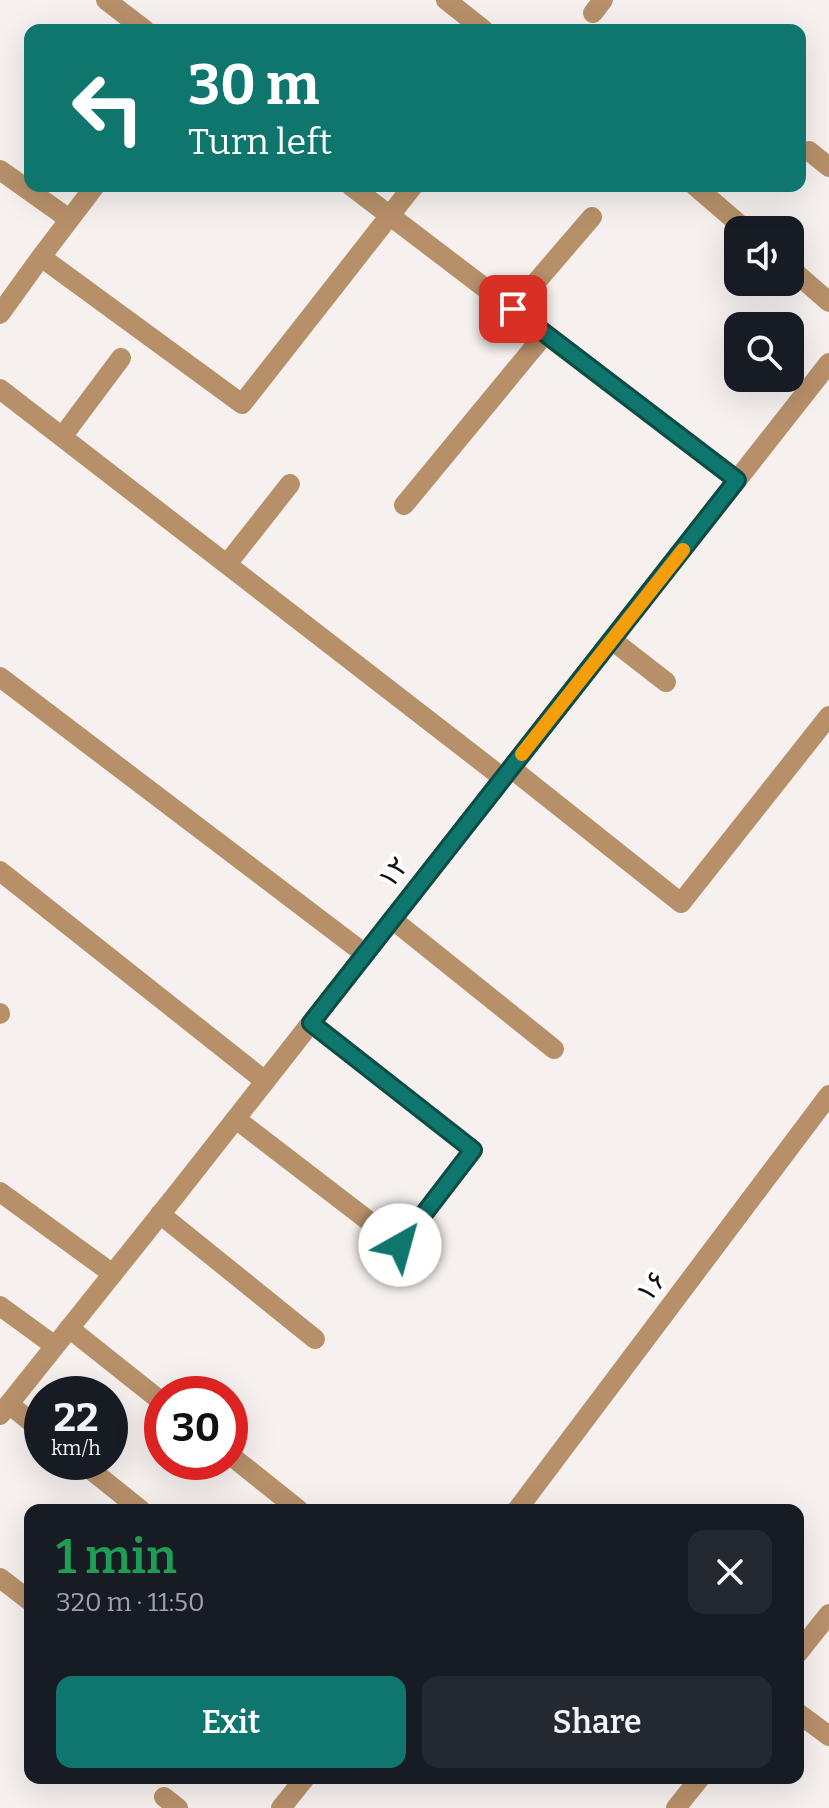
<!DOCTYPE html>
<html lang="en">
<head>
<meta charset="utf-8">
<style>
  :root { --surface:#171b24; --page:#242831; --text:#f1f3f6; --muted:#9ea1a6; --accent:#0f766e }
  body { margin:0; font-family:Bitter,serif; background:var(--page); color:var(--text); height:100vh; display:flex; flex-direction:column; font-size:30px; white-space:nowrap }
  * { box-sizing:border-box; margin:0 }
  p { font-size:26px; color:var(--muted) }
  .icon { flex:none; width:44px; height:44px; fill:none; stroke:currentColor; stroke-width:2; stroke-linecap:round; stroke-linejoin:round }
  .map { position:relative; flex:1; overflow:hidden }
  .panel { position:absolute; left:24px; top:1504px; width:780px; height:280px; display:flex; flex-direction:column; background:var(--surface); border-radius:16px; box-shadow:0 8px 32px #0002 }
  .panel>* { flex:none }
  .top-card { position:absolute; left:24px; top:24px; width:782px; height:168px; border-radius:16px; box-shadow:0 8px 32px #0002; background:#0f766e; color:#fff; overflow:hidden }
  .fabs { position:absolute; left:724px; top:216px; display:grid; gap:16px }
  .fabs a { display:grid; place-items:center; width:80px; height:80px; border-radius:16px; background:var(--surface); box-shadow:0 8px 32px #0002; font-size:40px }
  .speed { position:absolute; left:24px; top:1376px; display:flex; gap:16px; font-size:40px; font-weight:700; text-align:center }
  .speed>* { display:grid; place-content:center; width:104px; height:104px; border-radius:50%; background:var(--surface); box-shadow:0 8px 32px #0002; line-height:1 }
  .speed small { font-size:20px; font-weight:400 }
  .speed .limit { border:12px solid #d22; background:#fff; color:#111 }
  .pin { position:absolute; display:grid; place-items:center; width:68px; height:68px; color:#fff; margin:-34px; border-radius:16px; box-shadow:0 4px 12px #0006 }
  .me { position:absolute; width:88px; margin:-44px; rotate:38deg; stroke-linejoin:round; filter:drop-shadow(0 0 6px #0008) }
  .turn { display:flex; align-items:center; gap:28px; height:168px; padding:0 32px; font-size:36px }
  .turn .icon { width:104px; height:104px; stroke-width:2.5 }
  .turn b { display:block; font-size:56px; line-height:68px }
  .round { display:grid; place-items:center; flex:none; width:84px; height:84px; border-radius:16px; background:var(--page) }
  .overview { display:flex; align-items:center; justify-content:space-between; height:136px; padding:0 32px }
  h1 { font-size:48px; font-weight:600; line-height:60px; color:#1e9e55 }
  .cta { display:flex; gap:16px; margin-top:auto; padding:16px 32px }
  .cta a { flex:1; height:92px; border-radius:16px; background:var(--accent); color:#fff; font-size:32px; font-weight:600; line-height:92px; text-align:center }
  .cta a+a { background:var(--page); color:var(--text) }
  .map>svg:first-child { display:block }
</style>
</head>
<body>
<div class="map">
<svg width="829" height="1808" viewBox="0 0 829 1808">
  <rect width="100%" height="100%" fill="#f6f1ef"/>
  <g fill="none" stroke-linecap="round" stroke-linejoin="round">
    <path stroke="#b7906a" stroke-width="20" d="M106 0 145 30
      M446 0 484 30
      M593 13 603 0
      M809 151 829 167
      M0 170 69 219
      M95 186 41 257 242 404 413 186
      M351 186 737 480
      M695 186 746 230
      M790 268 829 302
      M513 309 592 217
      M0 314 41 257
      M0 389 503 778
      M62 437 121 358
      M404 505 545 334
      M227 564 290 484
      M612 640 666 682
      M0 677 365 954
      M511 768 681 903 829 716
      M0 871 265 1081
      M392 919 554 1049
      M0 1013V1014
      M236 1119 400 1245 473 1150 311 1023
      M0 1192 113 1274
      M160 1214 315 1339
      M0 1306 55 1346
      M69 1328 162 1402
      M9 1404 42 1431
      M0 1415 179 1191 829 363
      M230 1455 299 1510
      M81 1462 141 1510
      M517 1510 829 1095
      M0 1578 30 1601
      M798 1653 829 1614
      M798 1713 829 1736
      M164 1797 178 1808
      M281 1808 305 1778
      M676 1808 700 1778"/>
  </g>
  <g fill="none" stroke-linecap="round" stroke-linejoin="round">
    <defs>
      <path id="route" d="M400 1245 473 1150 311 1023 737 480 513 309"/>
    </defs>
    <use href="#route" stroke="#0a4d48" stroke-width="20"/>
    <use href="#route" stroke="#0f766e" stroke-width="14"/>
    <path stroke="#f59e0b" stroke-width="14" d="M522 754 683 550"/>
  </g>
  <g text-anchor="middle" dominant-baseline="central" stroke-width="8" stroke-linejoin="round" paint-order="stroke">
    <g font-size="28" fill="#131110" stroke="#fff">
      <text transform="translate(393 872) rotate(-52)">۱۲</text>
      <text transform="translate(651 1286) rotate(-53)">۱۶</text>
    </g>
  </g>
</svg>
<div class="fabs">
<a><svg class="icon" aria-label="sound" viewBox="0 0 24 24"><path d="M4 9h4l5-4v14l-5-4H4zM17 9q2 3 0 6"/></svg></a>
<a><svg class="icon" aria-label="search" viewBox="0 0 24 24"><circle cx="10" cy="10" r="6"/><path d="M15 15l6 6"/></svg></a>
</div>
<div class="speed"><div>22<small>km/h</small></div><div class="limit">30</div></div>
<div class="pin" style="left:513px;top:309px;background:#d93025"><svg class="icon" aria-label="arrive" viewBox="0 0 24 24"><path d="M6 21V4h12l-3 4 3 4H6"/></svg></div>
<svg class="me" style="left:400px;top:1245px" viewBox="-20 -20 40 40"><circle r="19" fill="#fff"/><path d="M0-13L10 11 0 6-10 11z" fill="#0f766e"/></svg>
<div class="top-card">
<div class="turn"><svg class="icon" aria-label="left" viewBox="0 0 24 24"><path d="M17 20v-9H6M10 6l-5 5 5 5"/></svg><div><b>30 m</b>Turn left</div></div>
</div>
<section class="panel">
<div class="overview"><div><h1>1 min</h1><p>320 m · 11:50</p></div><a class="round"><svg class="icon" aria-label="close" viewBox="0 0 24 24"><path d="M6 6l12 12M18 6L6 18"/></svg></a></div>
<div class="cta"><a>Exit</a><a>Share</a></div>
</section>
</div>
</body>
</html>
